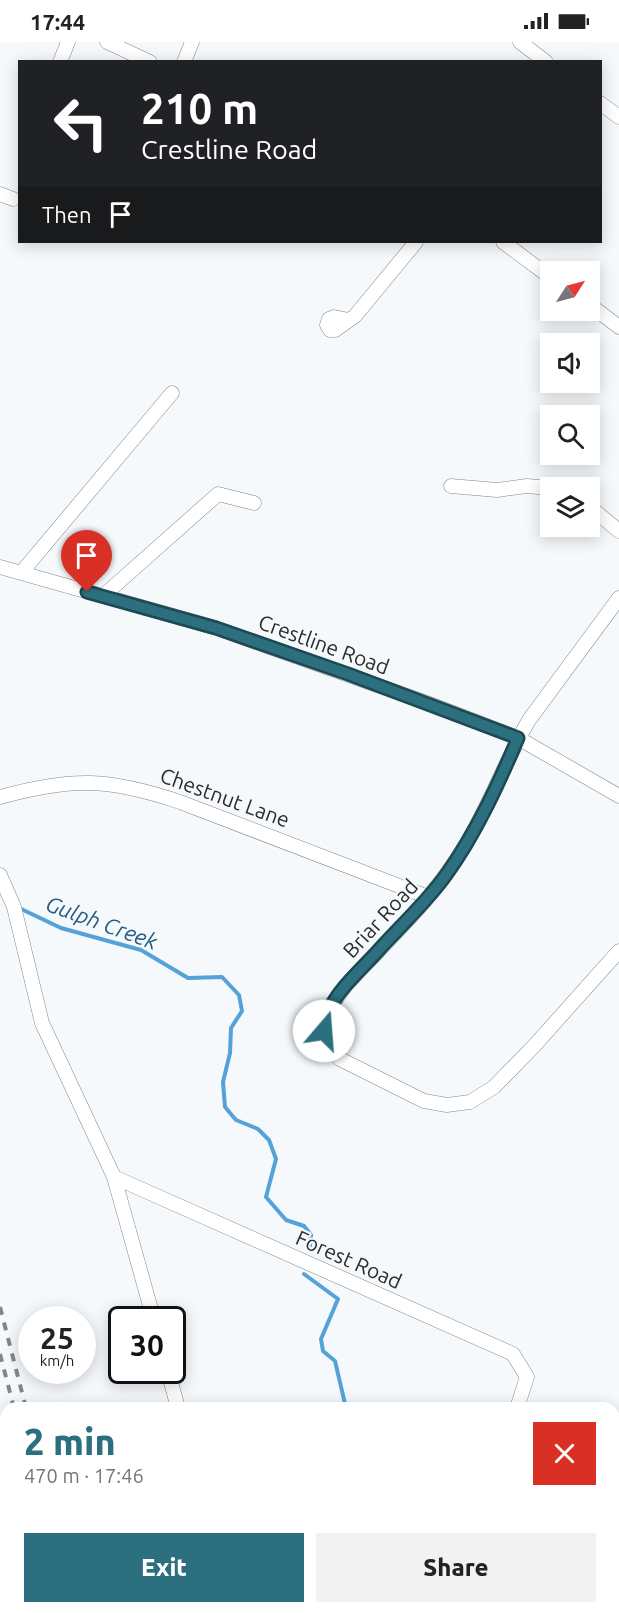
<!DOCTYPE html>
<html lang="en">
<head>
<meta charset="utf-8">
<style>
  :root { --surface:#fff; --page:#f2f2f2; --text:#222; --muted:#767676; --accent:#2c7080 }
  body { margin:0; font-family:Ubuntu,sans-serif; background:var(--page); color:var(--text); height:100vh; display:flex; flex-direction:column; font-size:22px; white-space:nowrap }
  * { box-sizing:border-box; margin:0 }
  p { font-size:20px; color:var(--muted) }
  .icon { flex:none; width:33px; height:33px; fill:none; stroke:currentColor; stroke-width:2; stroke-linecap:round; stroke-linejoin:round }
  .map { position:relative; flex:1; overflow:hidden }
  .side { position:absolute; left:0px; top:1360px; width:620px; height:212px; display:flex; flex-direction:column; background:var(--surface); border-radius:18px 18px 0 0; box-shadow:0 3px 15px #0003 }
  .side>* { flex:none }
  .guide { position:absolute; left:18px; top:18px; width:584px; height:183px; border-radius:0px; box-shadow:0 3px 15px #0003; background:#202124; color:#fff; overflow:hidden }
  .needle { width:39px; rotate:54deg }
  .fabs { position:absolute; left:540px; top:219px; display:grid; gap:12px }
  .fabs a { display:grid; place-items:center; width:60px; height:60px; border-radius:0px; background:var(--surface); box-shadow:0 3px 15px #0003; font-size:30px }
  .speed { position:absolute; left:18px; top:1264px; display:flex; gap:12px; font-size:30px; font-weight:700; text-align:center }
  .speed>* { display:grid; place-content:center; width:78px; height:78px; border-radius:50%; background:var(--surface); box-shadow:0 3px 15px #0003; line-height:1 }
  .speed small { font-size:15px; font-weight:400 }
  .speed .limit { border:3px solid #111; border-radius:9px; background:#fff; color:#111 }
  .pin { position:absolute; display:grid; place-items:center; width:51px; height:51px; color:#fff; margin:-62px -26px; border-radius:50% 50% 50% 0; rotate:-45deg; box-shadow:0 0 6px #0007 }
  .pin .icon { rotate:45deg }
  .me { position:absolute; width:66px; margin:-33px; rotate:18deg; stroke-linejoin:round; filter:drop-shadow(0 0 4px #0008) }
  .turn { display:flex; align-items:center; gap:21px; height:126px; padding:0 24px; font-size:27px }
  .turn .icon { width:78px; height:78px; stroke-width:2.5 }
  .turn b { display:block; font-size:42px; line-height:51px }
  .then { display:flex; align-items:center; height:57px; padding:0 24px; background:#0003; gap:12px; font-size:22px }
  .round { display:grid; place-items:center; flex:none; width:63px; height:63px; border-radius:0px; background:var(--page) }
  .head { display:flex; align-items:center; justify-content:space-between; height:102px; padding:0 24px }
  h1 { font-size:36px; font-weight:800; line-height:45px; color:var(--accent) }
  .button { display:flex; gap:12px; margin-top:auto; padding:12px 24px }
  .button a { flex:1; height:69px; border-radius:0px; background:var(--accent); color:#fff; font-size:24px; font-weight:800; line-height:69px; text-align:center }
  .button a+a { background:var(--page); color:var(--text) }
  .status { display:flex; justify-content:space-between; align-items:center; height:42px; padding:0 30px; background:var(--surface); direction:ltr }
  .status svg { height:16px; fill:currentColor }
  .map>svg:first-child { display:block }
</style>
</head>
<body>
<div class="status"><b>17:44</b><svg viewBox="0 0 49 12"><path d="M0 12V9h3v3zM5 12V6h3v6zM10 12V3h3v9zM15 12V0h3v12zM26 1h20v11H26zM47 4h2v5h-2z"/></svg></div>
<div class="map">
<svg width="619" height="1571" viewBox="0 0 619 1571">
  <rect width="100%" height="100%" fill="#f6f9fc"/>
  <g fill="none" stroke-linecap="round" stroke-linejoin="round">
    <path stroke="#55a2d9" stroke-width="4" d="M17 865 61 886 141 908 188 936 222 935 239 953 242 969 231 986 230 1011 223 1040 225 1065 236 1078 258 1087 269 1098 276 1117 266 1155 286 1178 304 1184 311 1193 310 1204
      M304 1232 338 1257 321 1297 323 1309 335 1319 346 1366
      M578 1566 582 1571"/>
    <defs>
      <path id="minor" d="M107 0 150 20
        M520 0 546 20
        M60 20 68 0
        M184 20 192 0
        M600 61 619 75
        M0 152 13 157
        M503 200 550 235
        M590 263 619 285
        M349 278 334 275 329 277 327 283 330 288H335L355 274 416 200
        M451 444 497 448 527 444 550 446
        M590 465 619 489
        M0 525 216 586 430 662 518 696 619 754
        M21 531 172 351
        M103 554 218 452 254 461
        M619 556 529 678C504 721 488 769 460 812 429 861 385 901 346 943 328 968 310 992 340 1017L424 1059 447 1063 470 1060 494 1045 534 1004 619 909
        M0 755C72 735 109 736 180 760L428 855
        M0 833 14 865 42 981 114 1135 154 1278
        M114 1135 513 1312 527 1335 517 1366
        M168 1329 178 1366
        M0 1437 6 1440
        M297 1566 308 1571
        M502 1566 503 1571
        M110 1571 113 1566
        M277 1571 280 1566"/>
    </defs>
    <use href="#minor" stroke="#838689" stroke-width="15"/>
    <use href="#minor" stroke="#fff" stroke-width="14"/>
    <path stroke="#838586" stroke-width="4" stroke-dasharray="8 8" stroke-linecap="butt" d="M0 1265 26 1366
      M0 1312 14 1366
      M53 1566 54 1571
      M72 1566 73 1571"/>
  </g>
  <g fill="none" stroke-linecap="round" stroke-linejoin="round">
    <defs>
      <path id="route" d="M87 550 216 586 348 632 518 696C498 743 476 791 446 833 426 861 399 885 376 911 357 932 324 959 324 989"/>
    </defs>
    <use href="#route" stroke="#1d4953" stroke-width="15"/>
    <use href="#route" stroke="#2c7080" stroke-width="10"/>
  </g>
  <g text-anchor="middle" dominant-baseline="central" stroke-width="4.5" stroke-linejoin="round" paint-order="stroke">
    <g font-size="21" fill="#2b2c2d" stroke="#f6f9fc">
      <text transform="translate(324 602) rotate(20)">Crestline Road</text>
      <text transform="translate(225 755) rotate(20)">Chestnut Lane</text>
      <text transform="translate(380 876) rotate(-47)">Briar Road</text>
      <text transform="translate(349 1217) rotate(24)">Forest Road</text>
    </g>
    <g font-size="22" font-style="italic" fill="#255c82" stroke="#f6f9fc">
      <text transform="translate(102 880) rotate(20)">Gulph Creek</text>
    </g>
  </g>
</svg>
<div class="fabs">
<a><svg class="needle" viewBox="-14 -14 28 28"><path d="M0-13l5 13h-10z" fill="#e53935"/><path d="M0 13l5-13h-10z" fill="#767676"/></svg></a>
<a><svg class="icon" aria-label="sound" viewBox="0 0 24 24"><path d="M4 9h4l5-4v14l-5-4H4zM17 9q2 3 0 6"/></svg></a>
<a><svg class="icon" aria-label="search" viewBox="0 0 24 24"><circle cx="10" cy="10" r="6"/><path d="M15 15l6 6"/></svg></a>
<a><svg class="icon" aria-label="layers" viewBox="0 0 24 24"><path d="M12 4l9 5-9 5-9-5zM3 14l9 5 9-5"/></svg></a>
</div>
<div class="speed"><div>25<small>km/h</small></div><div class="limit">30</div></div>
<div class="pin" style="left:87px;top:550px;background:#d93025"><svg class="icon" aria-label="arrive" viewBox="0 0 24 24"><path d="M6 21V4h12l-3 4 3 4H6"/></svg></div>
<svg class="me" style="left:324px;top:989px" viewBox="-20 -20 40 40"><circle r="19" fill="#fff"/><path d="M0-13L10 11 0 6-10 11z" fill="#2c7080"/></svg>
<div class="guide">
<div class="turn"><svg class="icon" aria-label="left" viewBox="0 0 24 24"><path d="M17 20v-9H6M10 6l-5 5 5 5"/></svg><div><b>210 m</b>Crestline Road</div></div>
<div class="then">Then<svg class="icon" aria-label="arrive" viewBox="0 0 24 24"><path d="M6 21V4h12l-3 4 3 4H6"/></svg></div>
</div>
<section class="side">
<div class="head"><div><h1>2 min</h1><p>470 m · 17:46</p></div><a class="round" style="background:#d93025;color:#fff"><svg class="icon" aria-label="close" viewBox="0 0 24 24"><path d="M6 6l12 12M18 6L6 18"/></svg></a></div>
<div class="button"><a>Exit</a><a>Share</a></div>
</section>
</div>
</body>
</html>
